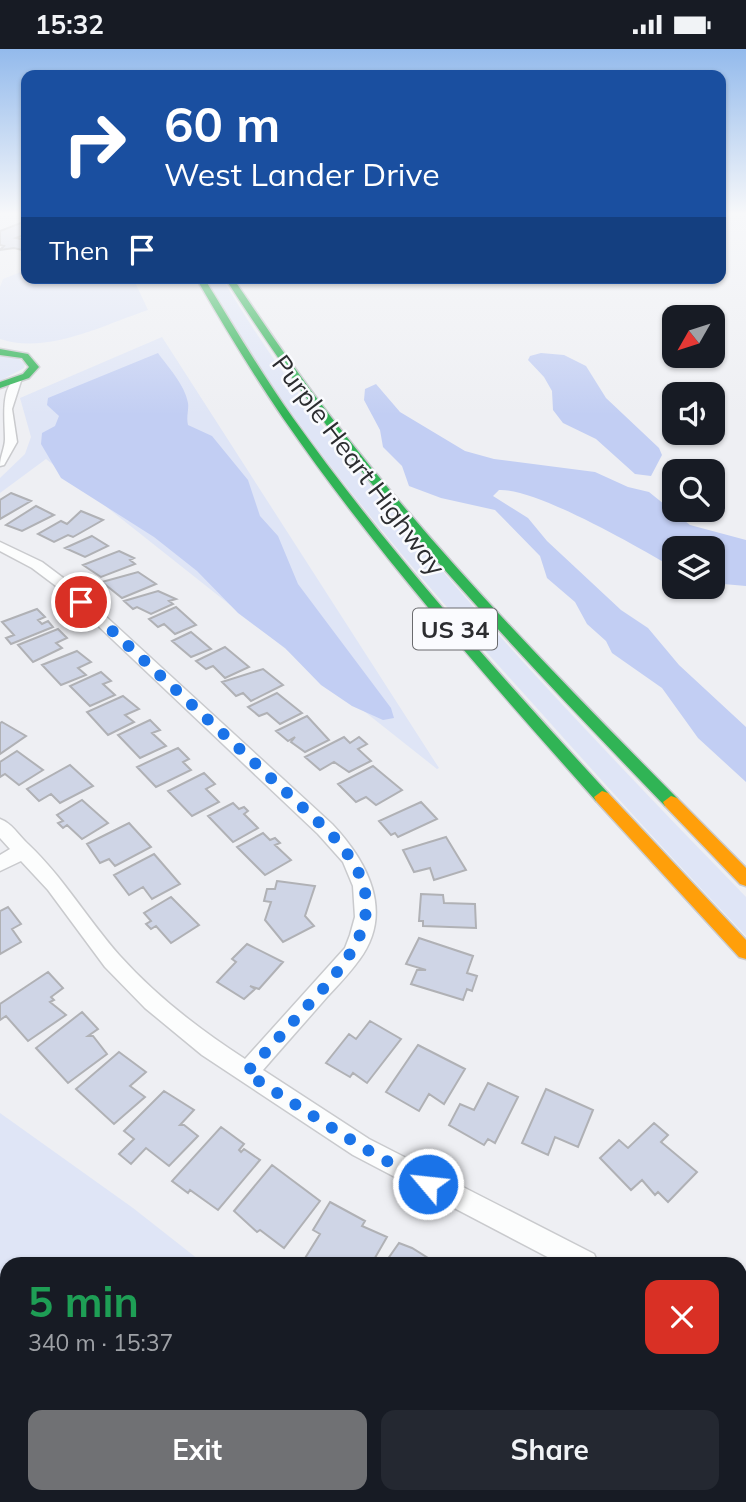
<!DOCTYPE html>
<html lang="en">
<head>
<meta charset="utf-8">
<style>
  :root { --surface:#171b24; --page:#242831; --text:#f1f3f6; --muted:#9ea1a6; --accent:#707174 }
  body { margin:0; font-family:Mulish,sans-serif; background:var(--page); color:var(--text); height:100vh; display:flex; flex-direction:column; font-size:26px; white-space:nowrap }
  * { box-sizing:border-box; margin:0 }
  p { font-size:23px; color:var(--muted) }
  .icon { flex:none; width:38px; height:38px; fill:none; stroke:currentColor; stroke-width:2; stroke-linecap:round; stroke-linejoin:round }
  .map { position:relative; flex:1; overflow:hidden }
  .side { position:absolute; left:0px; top:1208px; width:747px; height:247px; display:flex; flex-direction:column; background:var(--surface); border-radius:21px 21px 0 0; box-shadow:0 2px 5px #0004 }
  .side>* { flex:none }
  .guide { position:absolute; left:21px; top:21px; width:705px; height:214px; border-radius:14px; box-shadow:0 2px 5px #0004; background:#1a4fa0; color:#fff; overflow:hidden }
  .needle { width:46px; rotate:231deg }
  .tools { position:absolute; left:662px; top:256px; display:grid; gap:14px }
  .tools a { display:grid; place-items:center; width:63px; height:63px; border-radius:14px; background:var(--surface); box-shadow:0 2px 5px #0004; font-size:35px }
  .pin { position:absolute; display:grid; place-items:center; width:60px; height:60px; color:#fff; margin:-30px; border:4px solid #fff; border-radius:50%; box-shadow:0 2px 7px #0007 }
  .me { position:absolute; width:77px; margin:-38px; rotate:298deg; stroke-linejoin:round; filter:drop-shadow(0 0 5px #0008) }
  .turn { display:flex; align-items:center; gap:24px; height:147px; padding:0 28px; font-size:32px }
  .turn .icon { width:91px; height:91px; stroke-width:2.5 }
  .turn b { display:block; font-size:49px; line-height:60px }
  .then { display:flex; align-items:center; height:66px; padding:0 28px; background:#0003; gap:14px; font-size:26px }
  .round { display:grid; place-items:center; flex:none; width:74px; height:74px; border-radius:14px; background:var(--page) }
  .overview { display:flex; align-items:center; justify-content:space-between; height:119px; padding:0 28px }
  h1 { font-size:42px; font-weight:700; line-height:52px; color:#1e9e55 }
  .action { display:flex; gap:14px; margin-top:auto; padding:14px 28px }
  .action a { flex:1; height:80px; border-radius:14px; background:var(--accent); color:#fff; font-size:28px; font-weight:700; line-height:80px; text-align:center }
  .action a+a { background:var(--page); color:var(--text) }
  .status { display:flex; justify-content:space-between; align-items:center; height:49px; padding:0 35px; background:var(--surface); direction:ltr }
  .status svg { height:19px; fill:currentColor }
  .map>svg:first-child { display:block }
</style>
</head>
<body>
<div class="status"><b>15:32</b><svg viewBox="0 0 49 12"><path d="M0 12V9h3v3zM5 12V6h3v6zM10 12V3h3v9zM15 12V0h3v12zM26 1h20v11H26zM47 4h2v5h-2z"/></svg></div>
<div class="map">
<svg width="746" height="1453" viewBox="0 0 746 1453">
  <rect width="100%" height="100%" fill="#eeeff3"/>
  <path fill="#dfe5f6" d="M26 221V229H133L148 261C103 276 47 306 0 290V238L3 230Z
    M206 229H222C274 318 338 399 404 477 512 606 629 727 746 848V887C674 812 604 734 535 657 415 524 293 386 206 229Z
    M162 288 439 719 437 720 46 410 0 444V429L25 405 31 388 20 349Z
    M0 305 16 308 25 315 24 319 0 332Z
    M0 1064 133 1159 203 1214H7V1247L0 1243Z
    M746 1434V1453H634L654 1447H740V1435Z
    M313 1447H513L520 1453H319Z"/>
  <path fill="#c2cef3" d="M158 304C168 318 185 336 188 354 189 361 186 368 188 376L212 387 248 431 260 467 278 487 298 535 391 659 394 669 383 671 352 657 321 636 285 599 238 564 197 522 154 488 61 429 41 395 42 384 55 377 59 367 47 356 48 349Z
    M541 304 564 306 586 317 606 349 659 399 662 406 651 427 635 425 596 390 563 374 553 361 552 342 544 328 528 311 530 307Z
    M376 335 400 363 465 402 494 410 595 423 628 438 649 443 690 476 746 491V537L712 534V499H674V519C638 498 536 439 499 441L493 447 528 469 547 492 621 561 648 579 679 616 746 678V733L698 689 662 639 612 604 606 592 587 575 575 553 547 529 540 507 495 461 441 449 409 437 402 417 383 398 380 381 364 351 365 340Z"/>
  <path fill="#cfd5e6" stroke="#b0b1b5" stroke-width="2" d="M26 172V185L16 189 26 191V202L14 199 0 201 4 197 0 196V182Z
    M11 444 31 452 0 470V451Z
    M36 457 54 466 22 482 6 476Z
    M81 462 103 471 73 488 68 486 54 493 38 485 61 472 67 475Z
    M92 487 108 497 85 508 65 499Z
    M119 502 134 509 130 511 135 515 101 528 83 516Z
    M138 523 156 535 122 549 102 533Z
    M158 542 176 550 169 552 173 555 151 565 137 558 133 560 124 552Z
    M176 558 196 576 175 585 164 575 158 578 149 570Z
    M37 560 45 568 38 571 42 575 48 572 53 578 11 595 6 589 14 586 2 573Z
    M58 580 67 589 56 594 62 599 33 613 18 596Z
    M191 583 211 600 191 608 172 592Z
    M225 598 249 618 225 629 213 617 206 620 196 612Z
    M77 602 91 613 78 619 86 626 61 636 42 616Z
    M263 620 283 636 251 652 243 644 236 647 222 633Z
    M101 623 111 632 103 635 115 646 90 657 70 637Z
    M277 644 302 664 280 675 267 664 259 667 248 658Z
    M123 647 139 660 125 666 134 673 108 686 87 663Z
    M307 667 329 691 305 703 291 693 295 688 288 692 276 682Z
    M150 671 160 681 152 684 166 697 140 709 118 686Z
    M2 673 26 687 0 705V674Z
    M344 688 350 694 359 688 367 695 358 700 371 712 349 723 334 713 320 721 305 708Z
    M178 699 189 710 183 713 191 721 156 738 137 718Z
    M17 702 43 721 19 736 5 725 0 728V713Z
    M70 716 93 737 60 754 51 745 39 752 27 740Z
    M373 717 402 741 376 756 366 748 356 753 338 735Z
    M204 724 215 735 206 740 219 753 192 767 168 742Z
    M82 751 108 774 82 790 67 776 63 779 58 774 63 772 57 766Z
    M421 753 437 770 398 788 395 784 391 786 379 772Z
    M233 754 239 760 244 758 248 762 244 765 258 779 233 793 208 767Z
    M129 774 151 798 115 817 109 810 100 814 87 795Z
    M263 784 270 791 275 789 280 794 275 796 291 811 265 826 237 798Z
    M446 788 466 821 434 831 430 819 414 823 403 801Z
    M154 805 180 835 152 850 143 838 129 846 114 826Z
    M277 832 315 837 305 867 314 877 283 893 265 871 271 853 264 852 267 840H275Z
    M421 845 443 846 444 854 475 855 476 879 423 877V872H419Z
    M171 848 199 876 171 894 156 877 151 880 146 875 151 872 144 864Z
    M8 858 21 875 12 880 21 893 0 905V862Z
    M419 889 473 907 467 924 477 927 472 942 467 940 463 951 411 935 417 921H426L406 915Z
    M247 895 283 913 259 940 250 937 255 940 244 950 217 933 236 913 232 910Z
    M48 923 63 939 51 948 54 951 50 953 66 966 28 992 6 967 0 971V955Z
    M82 963 98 980 88 987H93L107 1005 68 1034 36 999Z
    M370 972 401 990 367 1034 353 1024 350 1028 326 1014 349 985 356 990Z
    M418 996 465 1020 444 1055 429 1045 419 1062 386 1043Z
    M119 1003 146 1023 130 1037 145 1048 114 1075 76 1040Z
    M488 1034 518 1048 495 1094 488 1090 484 1096 449 1076 460 1055 474 1061Z
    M546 1040 593 1061 578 1098 555 1088 548 1106 522 1094Z
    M164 1042 194 1061 180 1076H184L198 1087 169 1117 146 1099 131 1115 119 1105 134 1090 124 1082Z
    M654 1074 668 1086 661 1093 697 1123 668 1153 658 1143 655 1146 642 1131 631 1141 600 1109 619 1091 628 1099Z
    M221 1078 244 1095 239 1101 241 1103 244 1100 260 1111 218 1161 190 1141 188 1144 172 1132Z
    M272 1116 320 1152 284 1199 260 1181 257 1183 234 1162Z
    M330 1153 365 1172 362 1177 387 1188 372 1214H302L320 1185 313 1181Z
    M399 1194 412 1199 436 1214H385Z
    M0 1307 7 1312V1360L0 1370Z
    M7 1383V1424L0 1419 4 1412 0 1409V1393Z
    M74 1447H167L163 1453H71Z
    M192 1447H238L235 1453H189Z"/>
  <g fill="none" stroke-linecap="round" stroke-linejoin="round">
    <defs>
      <path id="street" d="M16 329 21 332 12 360 17 393 4 416 0 417C0 407 5 399 5 390 5 373 0 339 16 329Z
        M0 493 42 513 66 531 332 775C367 812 395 863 359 911 350 924 338 936 327 948 306 972 284 997 263 1021L369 1090 594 1205 598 1214H559L353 1106 202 1006 145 959 105 918 48 841 21 812 0 822V806L10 800 0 789V770C12 774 19 787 28 795 63 828 88 871 120 907 156 947 200 981 245 1010L345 899 350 886 355 868 353 837 343 813 318 785 56 537 32 519 0 502Z
        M740 1255H746V1281H740Z"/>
      <path id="fast" d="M196 229H204C233 276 261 324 293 369 388 502 497 623 608 744L610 748 608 752H596C487 629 377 505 283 369 252 324 224 277 196 229Z
        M225 229H233C265 276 296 323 331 368 436 504 556 627 677 749L679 753 677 757H665C566 654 467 551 376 440 322 373 272 302 225 229Z
        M0 300 28 305 39 318 29 329 0 339V333L23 325 29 318 22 309 0 306Z"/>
      <path id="slow" d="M602 742 608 744 746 891V910L739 908 596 752 594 748Z
        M671 747 677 749 746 819V837L740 835 665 757 663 753Z"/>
    </defs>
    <use href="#street" stroke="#c9cacd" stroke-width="3"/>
    <use href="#fast" stroke="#c9cacd" stroke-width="3"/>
    <use href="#slow" stroke="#c9cacd" stroke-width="3"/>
    <use href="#street" fill="#fcfdfd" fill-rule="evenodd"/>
    <use href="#fast" fill="#30b455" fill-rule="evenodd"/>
    <use href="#slow" fill="#ff9f0a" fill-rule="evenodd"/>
  </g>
  <linearGradient id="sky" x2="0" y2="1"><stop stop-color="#93baec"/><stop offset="0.45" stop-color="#f7f8fa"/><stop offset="1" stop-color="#f7f8fa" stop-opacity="0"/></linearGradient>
  <rect width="746" height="366" fill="url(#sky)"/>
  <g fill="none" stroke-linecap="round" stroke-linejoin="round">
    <path stroke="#1a73e8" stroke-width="12" stroke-dasharray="0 21.6" d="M81 553 326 780C393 847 368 892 311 953 289 977 268 1001 246 1024L362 1098 428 1135"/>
  </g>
  <g text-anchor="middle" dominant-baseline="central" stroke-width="5" stroke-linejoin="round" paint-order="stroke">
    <rect fill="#fafbfe" stroke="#6a6b6e" stroke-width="2" x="413" y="559.5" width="84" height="41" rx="5"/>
    <g font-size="24" font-weight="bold" fill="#2c2d30">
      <text x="455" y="580">US 34</text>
    </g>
    <g font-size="26" fill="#2c2d30" stroke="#fafbfe">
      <text transform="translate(359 416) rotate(53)">Purple Heart Highway</text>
    </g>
  </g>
</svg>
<div class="tools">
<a><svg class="needle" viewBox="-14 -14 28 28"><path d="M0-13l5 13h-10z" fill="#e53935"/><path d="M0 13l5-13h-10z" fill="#9ea1a6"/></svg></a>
<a><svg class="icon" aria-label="sound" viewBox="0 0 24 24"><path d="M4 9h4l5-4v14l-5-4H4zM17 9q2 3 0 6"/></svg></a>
<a><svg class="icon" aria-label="search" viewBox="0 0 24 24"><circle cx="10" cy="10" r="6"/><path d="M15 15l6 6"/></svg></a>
<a><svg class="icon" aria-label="layers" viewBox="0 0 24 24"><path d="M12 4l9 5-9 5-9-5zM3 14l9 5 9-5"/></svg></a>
</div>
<div class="pin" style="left:81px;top:553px;background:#d93025"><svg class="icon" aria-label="arrive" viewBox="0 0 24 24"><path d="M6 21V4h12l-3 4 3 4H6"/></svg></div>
<svg class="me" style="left:428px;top:1135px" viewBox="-20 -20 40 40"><circle r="17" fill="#1a73e8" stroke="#fff" stroke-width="3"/><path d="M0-11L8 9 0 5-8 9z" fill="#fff"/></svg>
<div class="guide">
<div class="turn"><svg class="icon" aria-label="right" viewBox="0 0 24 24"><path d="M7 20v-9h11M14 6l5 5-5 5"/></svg><div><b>60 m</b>West Lander Drive</div></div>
<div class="then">Then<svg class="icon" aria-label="arrive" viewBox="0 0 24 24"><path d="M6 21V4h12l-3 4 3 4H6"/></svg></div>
</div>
<section class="side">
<div class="overview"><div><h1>5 min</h1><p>340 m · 15:37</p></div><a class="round" style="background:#d93025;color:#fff"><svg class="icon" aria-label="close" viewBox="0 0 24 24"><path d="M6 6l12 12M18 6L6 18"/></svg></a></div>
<div class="action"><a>Exit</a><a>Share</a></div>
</section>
</div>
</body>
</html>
